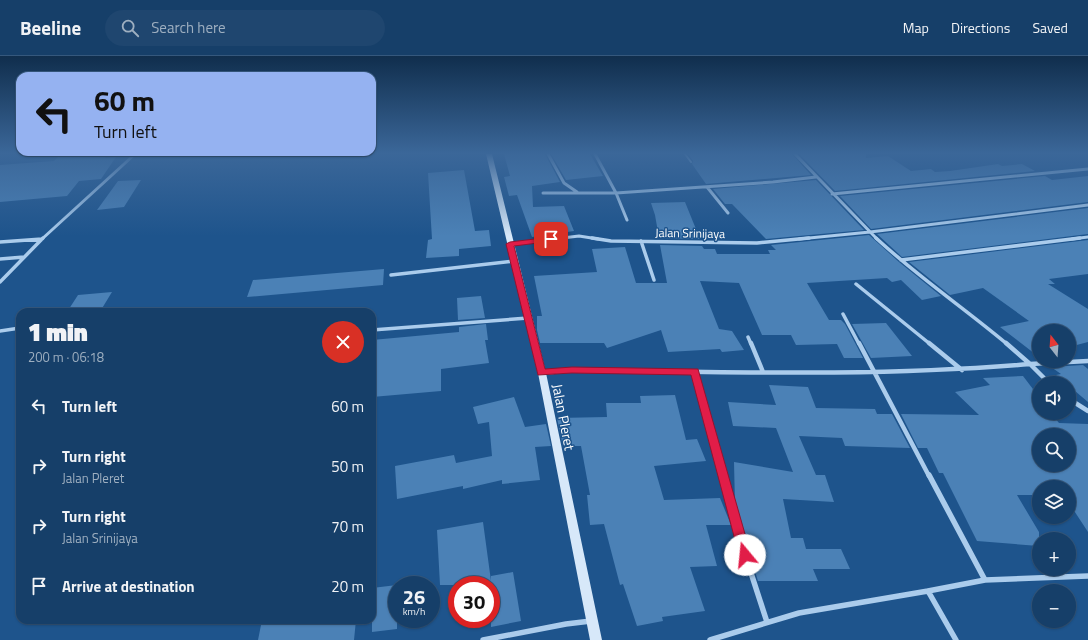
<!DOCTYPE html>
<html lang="en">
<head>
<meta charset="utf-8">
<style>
  :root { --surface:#163f69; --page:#1f466f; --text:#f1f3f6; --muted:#9eafc0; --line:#35587d }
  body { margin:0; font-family:"Titillium Web",sans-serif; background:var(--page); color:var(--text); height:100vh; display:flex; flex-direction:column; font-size:15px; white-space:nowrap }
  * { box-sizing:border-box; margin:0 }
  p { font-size:13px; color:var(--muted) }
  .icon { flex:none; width:22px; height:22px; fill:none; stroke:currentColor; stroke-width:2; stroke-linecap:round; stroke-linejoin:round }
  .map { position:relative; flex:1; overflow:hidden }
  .details { position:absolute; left:16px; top:252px; width:360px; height:316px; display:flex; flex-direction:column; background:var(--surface); border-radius:12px; box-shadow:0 1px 3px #0004,0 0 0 1px var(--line) }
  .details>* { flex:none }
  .hud { position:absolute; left:16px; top:16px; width:360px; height:84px; border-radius:12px; box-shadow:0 1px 3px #0004,0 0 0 1px var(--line); background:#95b2f1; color:#111; overflow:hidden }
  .needle { width:26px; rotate:343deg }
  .fabs { position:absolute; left:1032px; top:268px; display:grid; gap:8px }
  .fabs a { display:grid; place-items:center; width:44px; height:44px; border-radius:50%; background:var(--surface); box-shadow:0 1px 3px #0004,0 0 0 1px var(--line); font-size:20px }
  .speed { position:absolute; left:388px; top:520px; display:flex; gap:8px; font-size:20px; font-weight:700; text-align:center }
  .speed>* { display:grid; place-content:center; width:52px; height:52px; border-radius:50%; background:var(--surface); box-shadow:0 1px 3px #0004,0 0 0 1px var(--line); line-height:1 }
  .speed small { font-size:10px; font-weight:400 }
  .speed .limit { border:6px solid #d22; background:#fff; color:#111 }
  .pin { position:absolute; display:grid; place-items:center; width:34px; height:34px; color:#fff; margin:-17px; border-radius:8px; box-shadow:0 2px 6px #0006 }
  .me { position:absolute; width:44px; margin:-22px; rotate:343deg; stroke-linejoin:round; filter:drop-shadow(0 0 3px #0008) }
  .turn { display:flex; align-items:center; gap:14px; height:84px; padding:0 12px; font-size:18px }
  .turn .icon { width:52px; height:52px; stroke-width:2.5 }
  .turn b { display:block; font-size:28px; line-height:34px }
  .round { display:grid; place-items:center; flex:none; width:42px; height:42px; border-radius:21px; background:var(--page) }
  .headline { display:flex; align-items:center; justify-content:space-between; height:68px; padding:0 12px }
  h1 { font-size:24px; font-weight:800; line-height:30px }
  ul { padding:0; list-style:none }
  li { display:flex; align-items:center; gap:12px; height:60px; padding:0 12px }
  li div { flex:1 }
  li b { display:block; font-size:15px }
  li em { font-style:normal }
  header { display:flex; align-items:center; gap:24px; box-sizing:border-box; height:56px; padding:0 20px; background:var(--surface); border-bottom:1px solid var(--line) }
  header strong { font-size:19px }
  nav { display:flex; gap:22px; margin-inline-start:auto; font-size:14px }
  .search { width:280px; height:36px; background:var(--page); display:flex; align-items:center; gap:10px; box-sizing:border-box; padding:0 14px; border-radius:22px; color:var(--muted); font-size:15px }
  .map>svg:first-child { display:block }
</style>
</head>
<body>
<header>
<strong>Beeline</strong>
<div class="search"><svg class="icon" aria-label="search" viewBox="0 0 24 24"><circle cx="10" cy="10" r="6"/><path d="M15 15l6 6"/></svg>Search here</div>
<nav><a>Map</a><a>Directions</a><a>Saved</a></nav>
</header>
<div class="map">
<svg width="1088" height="584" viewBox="0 0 1088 584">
  <rect width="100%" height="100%" fill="#1e548c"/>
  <path fill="#4b81b6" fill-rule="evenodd" d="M61 98H108L105 102 116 101 101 123 79 125 67 140 0 146V109L54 105Z
    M504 98H545L560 126 532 130 533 151 564 150 574 175 532 181 517 139 509 140 504 121 510 120Z
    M551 98H590L603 120 566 124Z
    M688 98H792L811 119 706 128 692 108 693 105Z
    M799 98H866V102L888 100 911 115 931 113 935 116 950 115 998 108 1002 110 1022 108 1035 115 835 135Z
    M464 114 475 175 489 174 491 190 459 193V200L426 202 428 184 432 183 428 117Z
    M1045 120 1052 124 1088 120V146L871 173 840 140Z
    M141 124 124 151 97 154 118 125Z
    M816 124 864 174 766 183 732 148H725L713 133Z
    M685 146 700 183 659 182 655 159 651 147Z
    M1088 152V178L902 201 877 178Z
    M869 179 899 206 941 240 922 244 901 224 892 226 887 222 807 227 829 264H841L845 268 863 302H844L837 288 796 289 791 279H762L739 227 700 225 719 273 732 275 744 294 722 296 720 293 668 296 661 274 607 292 604 287H540L537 274V260H542L534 220 597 216 592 193 625 191 636 227H667L660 189 702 190 704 193H715L717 198H770L768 194H776L771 189Z
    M1088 184V218L1049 223 1055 228H1048L1088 253V286L1069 291V275H1039V301L1000 271 1029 265 983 232 950 239 909 206Z
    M384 213 383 229 247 241 253 224Z
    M112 236 101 254 67 256 78 239Z
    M481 240 485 262 458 264 457 242Z
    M886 267 912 300 871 302 852 268Z
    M486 268 488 284H485L489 307 441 313V335L372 341V284L459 276V271Z
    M1083 309 1088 313V346L1069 330V327H1066L1056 319 1061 318 1051 311Z
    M1023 320 1039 341V357H1051L1059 367 1088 368V476L1069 447V431H1039V439H1017L1039 476V490L977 485 943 417H939L927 392H918L901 358 979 359 955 336 990 329 983 322ZM1039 379H1069V409H1039Z
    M769 329 808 331 816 352 875 353 877 358H892L910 392 845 390 842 382 799 380 816 419H825L834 446 783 443 791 482H803L806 493H841L850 513H813L818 525H758L735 450 734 406 793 416 776 372 733 370 728 346 776 349Z
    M675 339 686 384 697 383 706 405 654 410 664 444 720 442 731 469H706L717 510 690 511 705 555 662 561 663 565 637 570 623 528 620 529 604 468 590 469 587 439H590L581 390H563L557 362 607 361 606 347H641L640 340Z
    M514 341 525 371 546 368 551 390 535 391 540 424 502 428V424L463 433V430L397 443 395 410 454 399 456 407 492 400 489 366 478 368 473 351Z
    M483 466 491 525V520L513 516 521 565 491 571V529H440L437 474Z
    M397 529V573L372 576V532Z
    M262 564H356L354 584H258Z"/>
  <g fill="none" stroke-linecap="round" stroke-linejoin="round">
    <path stroke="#abccec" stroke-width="2" d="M685 98 691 106"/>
    <path stroke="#abccec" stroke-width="3" d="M548 98 564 127 577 136
      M795 98 877 183
      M707 131 728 157
      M543 137H616L595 98
      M832 138 1088 113
      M627 164 616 137 773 126 816 121
      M42 183 135 98
      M554 183 579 180 598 183
      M799 183 870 176 1088 149
      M1072 183 1088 181"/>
    <path stroke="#abccec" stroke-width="3.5" d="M592 182 611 185 757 187 809 182
      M876 182C917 220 964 252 1007 288
      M641 185 654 224
      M0 186 42 183
      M510 188 562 182
      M0 203 24 201
      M901 204 1080 182
      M391 219 514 205
      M0 226 43 182
      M856 228 930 288
      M843 258 859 288
      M372 274 528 262
      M0 275 20 272
      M748 281 751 288"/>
    <path stroke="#abccec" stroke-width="4.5" d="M751 287 763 316
      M859 287 929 420
      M929 287 962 314
      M1030 308 1088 305
      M1030 308 1049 327
      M694 316 722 420
      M542 317 572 314C725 316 878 321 1030 308L1006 287
      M1069 343 1088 355"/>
    <path stroke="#abccec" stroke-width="5.5" d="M722 419 737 474 767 566
      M929 419 985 524
      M483 584 566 568 591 565
      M710 584 799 557 928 535
      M956 584 928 535 985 524 1088 520"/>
    <path fill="#d7e8f9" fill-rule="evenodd" d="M486 98H492L546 317 602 584H590L538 317Z"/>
  </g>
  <linearGradient id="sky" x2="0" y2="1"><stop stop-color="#102e4d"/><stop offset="0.54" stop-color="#3b6799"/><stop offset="1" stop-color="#3b6799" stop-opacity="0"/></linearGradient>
  <rect width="1088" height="180" fill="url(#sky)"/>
  <path fill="#e11d48" stroke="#92132f" d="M551 181 555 183 554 185 514 190 545 313 572 311 698 313 751 499 750 504 745 505 741 504 739 499 691 319 572 317 538 319 506 188 510 186Z"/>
  <g text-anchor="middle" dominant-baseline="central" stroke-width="3" stroke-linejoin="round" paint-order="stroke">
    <g font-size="12" fill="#fff" stroke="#1e548c">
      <text transform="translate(690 177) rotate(1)">Jalan Srinijaya</text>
    </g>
    <g font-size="14" fill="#fff" stroke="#1e548c">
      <text transform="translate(564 361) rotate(79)">Jalan Pleret</text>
    </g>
  </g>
</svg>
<div class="fabs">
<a><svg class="needle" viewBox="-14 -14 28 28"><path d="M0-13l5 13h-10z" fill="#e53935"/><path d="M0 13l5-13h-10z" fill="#9eafc0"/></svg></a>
<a><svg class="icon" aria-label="sound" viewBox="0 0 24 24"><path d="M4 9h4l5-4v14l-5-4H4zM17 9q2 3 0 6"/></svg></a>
<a><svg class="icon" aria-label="search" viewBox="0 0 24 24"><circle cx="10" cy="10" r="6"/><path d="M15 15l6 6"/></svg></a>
<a><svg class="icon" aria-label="layers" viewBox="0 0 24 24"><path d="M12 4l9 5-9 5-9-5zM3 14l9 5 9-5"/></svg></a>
<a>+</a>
<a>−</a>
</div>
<div class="speed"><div>26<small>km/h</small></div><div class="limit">30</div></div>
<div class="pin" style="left:551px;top:183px;background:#d93025"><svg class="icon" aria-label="arrive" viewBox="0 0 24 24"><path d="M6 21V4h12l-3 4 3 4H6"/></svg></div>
<svg class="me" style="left:745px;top:499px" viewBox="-20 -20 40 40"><circle r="19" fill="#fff"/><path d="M0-13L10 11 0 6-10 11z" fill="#e11d48"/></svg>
<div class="hud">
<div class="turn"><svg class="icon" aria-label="left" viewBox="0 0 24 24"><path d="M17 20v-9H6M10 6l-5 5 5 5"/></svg><div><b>60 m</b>Turn left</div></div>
</div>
<section class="details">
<div class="headline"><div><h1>1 min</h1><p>200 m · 06:18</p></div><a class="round" style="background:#d93025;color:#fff"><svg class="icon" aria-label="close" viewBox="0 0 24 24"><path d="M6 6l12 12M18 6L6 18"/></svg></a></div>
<ul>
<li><svg class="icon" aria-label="left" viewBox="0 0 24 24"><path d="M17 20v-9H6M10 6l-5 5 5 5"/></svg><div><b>Turn left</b></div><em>60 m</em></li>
<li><svg class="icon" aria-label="right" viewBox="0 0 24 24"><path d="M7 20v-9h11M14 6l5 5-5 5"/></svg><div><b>Turn right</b><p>Jalan Pleret</p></div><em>50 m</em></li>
<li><svg class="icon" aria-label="right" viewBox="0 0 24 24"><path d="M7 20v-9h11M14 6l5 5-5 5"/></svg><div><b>Turn right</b><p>Jalan Srinijaya</p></div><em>70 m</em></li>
<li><svg class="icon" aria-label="arrive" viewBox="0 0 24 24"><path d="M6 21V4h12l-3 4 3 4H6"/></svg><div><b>Arrive at destination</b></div><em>20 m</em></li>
</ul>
</section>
</div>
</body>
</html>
